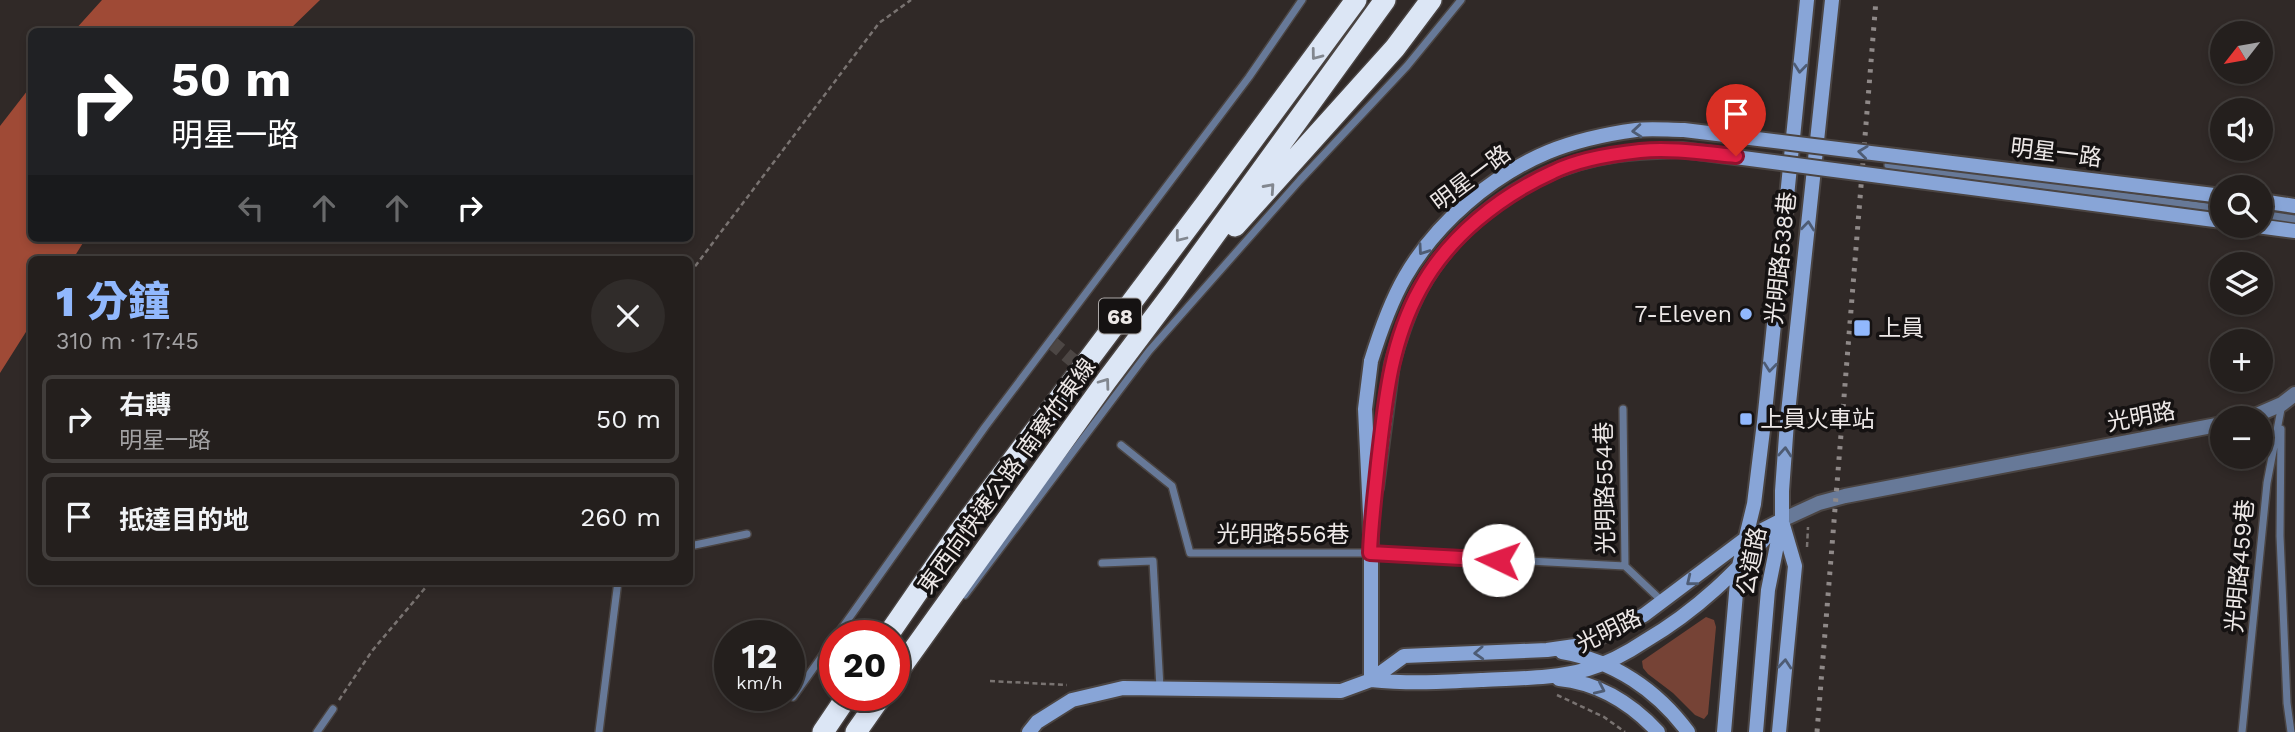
<!DOCTYPE html>
<html lang="zh-TW">
<head>
<meta charset="utf-8">
<style>
  :root { --surface:#241f1d; --page:#302c2a; --text:#f1f3f6; --muted:#a3a2a4; --line:#413d3b; --accent:#91b8fd }
  body { margin:0; font-family:"Work Sans","Noto Sans TC",sans-serif; background:var(--page); color:var(--text); height:100vh; display:flex; flex-direction:column; font-size:26px; white-space:nowrap }
  * { box-sizing:border-box; margin:0 }
  p { font-size:23px; color:var(--muted) }
  .icon { flex:none; width:38px; height:38px; fill:none; stroke:currentColor; stroke-width:2; stroke-linecap:round; stroke-linejoin:round }
  .map { position:relative; flex:1; overflow:hidden }
  .drawer { position:absolute; left:28px; top:256px; width:665px; height:329px; display:flex; flex-direction:column; background:var(--surface); border-radius:10px; box-shadow:0 4px 10px #0003,0 0 0 2px var(--line) }
  .drawer>* { flex:none }
  .top-card { position:absolute; left:28px; top:28px; width:665px; height:214px; border-radius:10px; box-shadow:0 4px 10px #0003,0 0 0 2px var(--line); background:#202124; color:#fff; overflow:hidden }
  .needle { width:46px; rotate:239deg }
  .fabs { position:absolute; left:2210px; top:21px; display:grid; gap:14px }
  .fabs a { display:grid; place-items:center; width:63px; height:63px; border-radius:50%; background:var(--surface); box-shadow:0 4px 10px #0003,0 0 0 2px var(--line); font-size:35px }
  .speed { position:absolute; left:714px; top:620px; display:flex; gap:14px; font-size:35px; font-weight:700; text-align:center }
  .speed>* { display:grid; place-content:center; width:91px; height:91px; border-radius:50%; background:var(--surface); box-shadow:0 4px 10px #0003,0 0 0 2px var(--line); line-height:1 }
  .speed small { font-size:18px; font-weight:400 }
  .speed .limit { border:10px solid #d22; background:#fff; color:#111 }
  .pin { position:absolute; display:grid; place-items:center; width:60px; height:60px; color:#fff; margin:-72px -30px; border-radius:50% 50% 50% 0; rotate:-45deg; box-shadow:0 0 7px #0007 }
  .pin .icon { rotate:45deg }
  .me { position:absolute; width:77px; margin:-38px; rotate:273deg; stroke-linejoin:round; filter:drop-shadow(0 0 5px #0008) }
  .turn { display:flex; align-items:center; gap:24px; height:147px; padding:0 28px; font-size:32px }
  .turn .icon { width:91px; height:91px; stroke-width:2.5 }
  .turn b { display:block; font-size:49px; line-height:60px }
  .lanes { display:flex; align-items:center; height:66px; padding:0 28px; background:#0003; justify-content:center; gap:35px; direction:ltr }
  .lanes .off { opacity:.35 }
  .round { display:grid; place-items:center; flex:none; width:74px; height:74px; border-radius:37px; background:var(--page) }
  .head { display:flex; align-items:center; justify-content:space-between; height:119px; padding:0 28px }
  h1 { font-size:42px; font-weight:800; line-height:52px; color:var(--accent) }
  ul { padding:0; list-style:none }
  li { display:flex; align-items:center; gap:21px; height:88px; margin:0 14px 10px; padding:0 14px; border:4px solid var(--line); border-radius:10px }
  li div { flex:1 }
  li b { display:block; font-size:26px }
  li em { font-style:normal }
  .map>svg:first-child { display:block }
</style>
</head>
<body>
<div class="map">
<svg width="2295" height="732" viewBox="0 0 2295 732">
  <rect width="100%" height="100%" fill="#302927"/>
  <path fill="#764336" d="M1706 617 1714 620 1716 627 1708 714 1704 719 1695 715 1673 693 1648 674 1643 668 1642 661Z"/>
  <path fill="#9f4a36" d="M102 0H320L288 31H74Z
    M31 86 32 238H86L73 259H32L31 324 0 373V126Z"/>
  <g fill="none" stroke-linecap="round" stroke-linejoin="round">
    <path stroke="#4c4644" stroke-width="14" stroke-dasharray="14 7" stroke-linecap="butt" d="M1050 341 1109 391"/>
    <defs>
      <path id="lane" d="M1888 165 2222 209
        M2261 214 2295 219
        M1623 409 1625 566
        M2281 429 2280 536 2287 703 2291 732
        M1121 445 1172 486 1190 553H1370L1625 566 1663 602
        M690 546 747 534
        M1102 563 1153 561 1160 688
        M965 595 1149 351 1300 180 1407 66 1461 0
        M837 635 985 427 1249 77 1302 0
        M793 697 835 638
        M317 732 333 709
        M599 732 618 581
        M2242 732 2267 483 2282 404"/>
      <path id="street" d="M2250 418 2282 404 2295 394
        M1782 520 1819 503 1845 496 2222 424"/>
      <path id="secondary" d="M2261 201 2295 206
        M2257 226 2295 231
        M1371 361 1365 409 1371 535V680
        M1376 488 1392 364
        M1562 652C1614 661 1657 690 1688 732
        M1559 679C1599 683 1631 703 1658 732
        M1371 680C1409 684 1445 682 1483 680 1517 678 1554 679 1588 669 1609 663 1627 653 1645 641 1698 610 1736 572 1776 526
        M1029 732 1037 722 1072 700 1123 688 1341 691 1371 680 1404 656 1547 650 1575 646 1596 639 1644 615 1745 539 1782 520
        M1724 732 1738 570 1754 504 1764 422 1807 0
        M1756 732 1768 590 1782 520V491L1787 422 1832 0
        M1779 732 1795 566 1783 525"/>
      <path id="highway" d="M1235 226 1395 48 1431 0
        M888 635 959 532 1207 202 1356 0
        M894 677 1107 380 1174 291 1385 0
        M823 732 848 695
        M856 732 882 695"/>
    </defs>
    <use href="#lane" stroke="#4a4442" stroke-width="10"/>
    <use href="#street" stroke="#4a4442" stroke-width="18"/>
    <use href="#secondary" stroke="#4a4442" stroke-width="18"/>
    <use href="#highway" stroke="#4a4442" stroke-width="24"/>
    <path stroke="#797371" stroke-width="2.5" stroke-dasharray="5 3.5" stroke-linecap="butt" d="M690 273 879 23 911 0
      M1807 547 1808 527
      M990 681 1067 685
      M1557 695 1604 717 1625 732
      M339 700 372 651 431 581"/>
    <use href="#lane" stroke="#677998" stroke-width="7"/>
    <use href="#street" stroke="#677998" stroke-width="14"/>
    <use href="#secondary" stroke="#88a5d7" stroke-width="14"/>
    <use href="#highway" stroke="#dce6f5" stroke-width="21"/>
    <path stroke="#8f8988" stroke-width="5" stroke-dasharray="3.5 7" stroke-linecap="butt" d="M1817 732 1876 0"/>
    <defs>
      <path id="secondary-bridge" d="M1371 361C1380 332 1390 303 1405 277 1436 223 1491 176 1548 152 1575 141 1606 134 1636 130 1651 128 1668 130 1684 130L2222 196
        M1392 364C1399 339 1407 313 1420 289 1454 226 1527 172 1597 158 1625 152 1654 151 1682 150L2222 221"/>
    </defs>
    <use href="#secondary-bridge" stroke="#4a4442" stroke-width="18" stroke-linecap="butt"/>
    <use href="#secondary-bridge" stroke="#88a5d7" stroke-width="14"/>
  </g>
  <defs><path id="oneway-chevron" d="M-2-3.5L2.5 0L-2 3.5" fill="none" stroke-width="1.6" stroke-linecap="round" stroke-linejoin="round" transform="scale(1.75)"/></defs>
  <g stroke="#82878f">
    <use href="#oneway-chevron" transform="translate(1316 55) rotate(127)"/>
    <use href="#oneway-chevron" transform="translate(1270 188) rotate(-48)"/>
    <use href="#oneway-chevron" transform="translate(1180 237) rotate(128)"/>
    <use href="#oneway-chevron" transform="translate(1105 383) rotate(-54)"/>
  </g>
  <g stroke="#4e5c74">
    <use href="#oneway-chevron" transform="translate(1800 68) rotate(96)"/>
    <use href="#oneway-chevron" transform="translate(1637 131) rotate(175)"/>
    <use href="#oneway-chevron" transform="translate(1863 152) rotate(-173)"/>
    <use href="#oneway-chevron" transform="translate(1808 226) rotate(-84)"/>
    <use href="#oneway-chevron" transform="translate(1423 250) rotate(125)"/>
    <use href="#oneway-chevron" transform="translate(1770 367) rotate(96)"/>
    <use href="#oneway-chevron" transform="translate(1785 452) rotate(-86)"/>
    <use href="#oneway-chevron" transform="translate(1691 581) rotate(141)"/>
    <use href="#oneway-chevron" transform="translate(1479 653) rotate(177)"/>
    <use href="#oneway-chevron" transform="translate(1785 664) rotate(-85)"/>
    <use href="#oneway-chevron" transform="translate(1600 689) rotate(25)"/>
  </g>
  <g fill="none" stroke-linecap="round" stroke-linejoin="round">
    <defs>
      <path id="route" d="M1498 560 1370 553C1371 523 1375 493 1378 463 1385 403 1390 343 1420 289 1448 237 1500 196 1553 172 1579 159 1612 154 1640 151 1672 148 1704 153 1736 156"/>
    </defs>
    <use href="#route" stroke="#92132f" stroke-width="18"/>
    <use href="#route" stroke="#e11d48" stroke-width="12"/>
  </g>
  <g fill="#91b8fd" stroke="#151212" stroke-width="2.5">
    <circle cx="1746" cy="314" r="7"/>
    <rect x="1853" y="319" width="18" height="18" rx="3.5"/>
    <rect x="1739" y="412" width="14" height="14" rx="3.5"/>
  </g>
  <g text-anchor="middle" dominant-baseline="central" stroke-width="7" stroke-linejoin="round" paint-order="stroke">
    <rect fill="#151212" stroke="#aca8a7" stroke-width="2" x="1099" y="298.5" width="42" height="35" rx="5"/>
    <g font-size="21" font-weight="bold" fill="#ede8e7">
      <text x="1120" y="316">68</text>
    </g>
    <g font-size="23" fill="#ede8e7" stroke="#151212">
      <text transform="translate(2056 153) rotate(7)">明星一路</text>
      <text transform="translate(1471 178) rotate(-37)">明星一路</text>
      <text transform="translate(1781 258) rotate(-84)">光明路538巷</text>
      <text transform="translate(2141 417) rotate(-11)">光明路</text>
      <text transform="translate(1007 476) rotate(-54)">東西向快速公路 南寮竹東線</text>
      <text transform="translate(1605 488) rotate(-91)">光明路554巷</text>
      <text x="1283" y="534">光明路556巷</text>
      <text transform="translate(1752 561) rotate(-79)">公道路</text>
      <text transform="translate(2240 566) rotate(-85)">光明路459巷</text>
      <text transform="translate(1609 631) rotate(-26)">光明路</text>
    </g>
    <g font-size="23" fill="#ede8e7" stroke="#151212" text-anchor="start">
      <text x="1732" y="314" text-anchor="end">7-Eleven</text>
      <text x="1878" y="328">上員</text>
      <text x="1760" y="419">上員火車站</text>
    </g>
  </g>
</svg>
<div class="fabs">
<a><svg class="needle" viewBox="-14 -14 28 28"><path d="M0-13l5 13h-10z" fill="#e53935"/><path d="M0 13l5-13h-10z" fill="#a3a2a4"/></svg></a>
<a><svg class="icon" aria-label="sound" viewBox="0 0 24 24"><path d="M4 9h4l5-4v14l-5-4H4zM17 9q2 3 0 6"/></svg></a>
<a><svg class="icon" aria-label="search" viewBox="0 0 24 24"><circle cx="10" cy="10" r="6"/><path d="M15 15l6 6"/></svg></a>
<a><svg class="icon" aria-label="layers" viewBox="0 0 24 24"><path d="M12 4l9 5-9 5-9-5zM3 14l9 5 9-5"/></svg></a>
<a>+</a>
<a>−</a>
</div>
<div class="speed"><div>12<small>km/h</small></div><div class="limit">20</div></div>
<div class="pin" style="left:1736px;top:156px;background:#d93025"><svg class="icon" aria-label="arrive" viewBox="0 0 24 24"><path d="M6 21V4h12l-3 4 3 4H6"/></svg></div>
<svg class="me" style="left:1498px;top:560px" viewBox="-20 -20 40 40"><circle r="19" fill="#fff"/><path d="M0-13L10 11 0 6-10 11z" fill="#e11d48"/></svg>
<div class="top-card">
<div class="turn"><svg class="icon" aria-label="right" viewBox="0 0 24 24"><path d="M7 20v-9h11M14 6l5 5-5 5"/></svg><div><b>50 m</b>明星一路</div></div>
<div class="lanes"><svg class="icon off" aria-label="left" viewBox="0 0 24 24"><path d="M17 20v-9H6M10 6l-5 5 5 5"/></svg><svg class="icon off" aria-label="ahead" viewBox="0 0 24 24"><path d="M12 20V5M6 11l6-6 6 6"/></svg><svg class="icon off" aria-label="ahead" viewBox="0 0 24 24"><path d="M12 20V5M6 11l6-6 6 6"/></svg><svg class="icon" aria-label="right" viewBox="0 0 24 24"><path d="M7 20v-9h11M14 6l5 5-5 5"/></svg></div>
</div>
<section class="drawer">
<div class="head"><div><h1>1 分鐘</h1><p>310 m · 17:45</p></div><a class="round"><svg class="icon" aria-label="close" viewBox="0 0 24 24"><path d="M6 6l12 12M18 6L6 18"/></svg></a></div>
<ul>
<li><svg class="icon" aria-label="right" viewBox="0 0 24 24"><path d="M7 20v-9h11M14 6l5 5-5 5"/></svg><div><b>右轉</b><p>明星一路</p></div><em>50 m</em></li>
<li><svg class="icon" aria-label="arrive" viewBox="0 0 24 24"><path d="M6 21V4h12l-3 4 3 4H6"/></svg><div><b>抵達目的地</b></div><em>260 m</em></li>
</ul>
</section>
</div>
</body>
</html>
